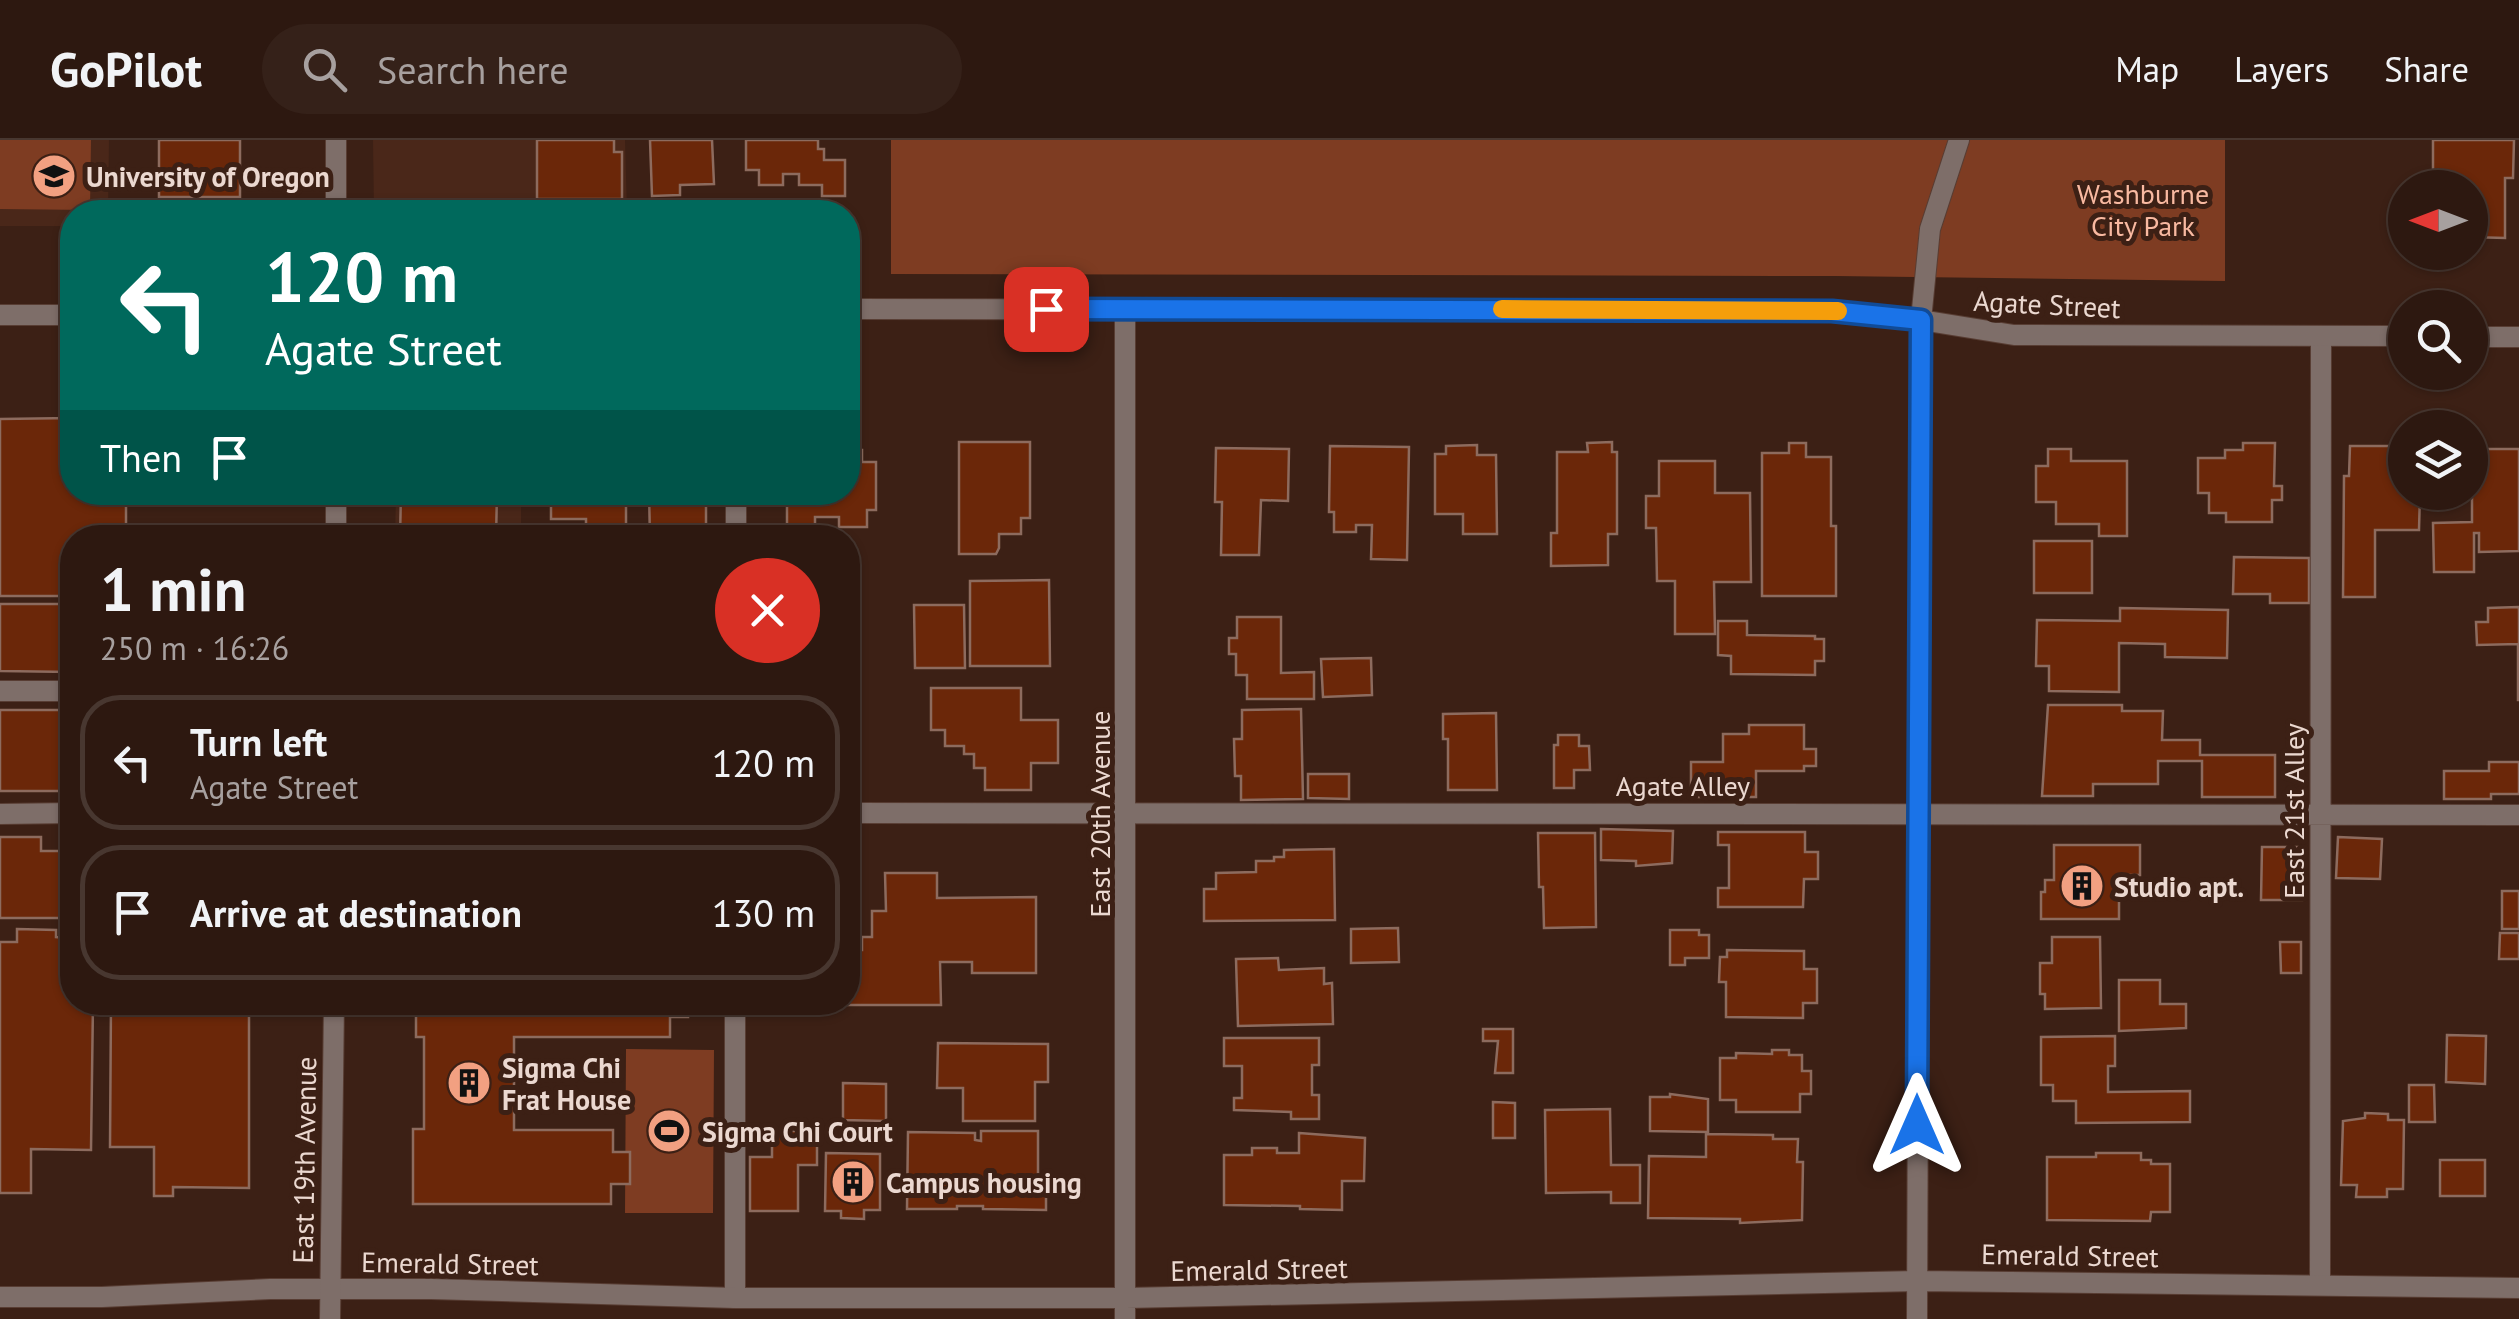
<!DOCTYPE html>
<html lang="en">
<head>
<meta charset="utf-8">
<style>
  :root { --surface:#2d1810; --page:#352119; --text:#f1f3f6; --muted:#a7a09f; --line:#483730 }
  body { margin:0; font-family:"PT Sans",sans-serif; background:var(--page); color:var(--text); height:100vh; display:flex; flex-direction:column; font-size:38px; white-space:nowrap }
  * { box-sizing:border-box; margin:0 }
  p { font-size:32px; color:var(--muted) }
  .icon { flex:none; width:55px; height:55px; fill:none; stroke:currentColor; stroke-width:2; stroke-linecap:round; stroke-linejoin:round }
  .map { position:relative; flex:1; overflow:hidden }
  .drawer { position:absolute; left:60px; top:385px; width:800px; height:490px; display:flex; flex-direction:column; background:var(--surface); border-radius:40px; box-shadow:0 2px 8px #0004,0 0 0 2px var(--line) }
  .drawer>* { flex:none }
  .banner { position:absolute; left:60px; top:60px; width:800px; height:305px; border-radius:40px; box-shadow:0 2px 8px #0004,0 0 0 2px var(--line); background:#00695c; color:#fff; overflow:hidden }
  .needle { width:65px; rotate:270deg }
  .controls { position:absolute; left:2388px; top:30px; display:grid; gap:20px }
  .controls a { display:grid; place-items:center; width:100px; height:100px; border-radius:50%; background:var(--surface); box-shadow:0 2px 8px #0004,0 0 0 2px var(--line); font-size:50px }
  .pin { position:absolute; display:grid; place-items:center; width:85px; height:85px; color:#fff; margin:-42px; border-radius:20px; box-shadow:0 5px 15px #0006 }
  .me { position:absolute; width:110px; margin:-55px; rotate:0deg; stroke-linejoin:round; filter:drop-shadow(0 0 8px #0008) }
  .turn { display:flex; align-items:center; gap:35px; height:210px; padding:0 40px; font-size:45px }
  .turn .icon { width:130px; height:130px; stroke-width:2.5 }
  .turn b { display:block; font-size:70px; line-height:85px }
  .then { display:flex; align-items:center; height:95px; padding:0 40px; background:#0003; gap:20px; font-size:38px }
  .round { display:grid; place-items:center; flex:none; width:105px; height:105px; border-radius:52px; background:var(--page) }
  .head { display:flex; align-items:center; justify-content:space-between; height:170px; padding:0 40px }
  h1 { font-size:60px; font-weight:700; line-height:75px }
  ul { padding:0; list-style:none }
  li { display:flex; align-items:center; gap:30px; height:135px; margin:0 20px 15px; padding:0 20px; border:5px solid var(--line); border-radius:40px }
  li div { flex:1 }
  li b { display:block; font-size:38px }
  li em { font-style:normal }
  header { display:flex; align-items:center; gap:60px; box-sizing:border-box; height:140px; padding:0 50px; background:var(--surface); border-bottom:2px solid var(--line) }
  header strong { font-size:48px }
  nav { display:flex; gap:55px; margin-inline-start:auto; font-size:35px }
  .search { width:700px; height:90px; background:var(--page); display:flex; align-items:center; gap:25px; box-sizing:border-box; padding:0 35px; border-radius:55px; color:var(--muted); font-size:38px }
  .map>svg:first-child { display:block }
</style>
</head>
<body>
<header>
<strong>GoPilot</strong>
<div class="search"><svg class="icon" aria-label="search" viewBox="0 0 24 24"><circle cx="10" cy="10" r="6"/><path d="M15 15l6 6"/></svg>Search here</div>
<nav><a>Map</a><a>Layers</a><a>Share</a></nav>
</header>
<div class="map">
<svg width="2519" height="1179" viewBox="0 0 2519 1179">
  <rect width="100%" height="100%" fill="#3c2015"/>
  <path fill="#4a2719" d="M0 0H109L108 72H72V86H0Z
    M373 0H625L627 72H374Z
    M396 353H521V397L395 398Z"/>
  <path fill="#7e3c22" d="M0 0H91L90 70 0 69Z
    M891 0H2225V141L1835 136 891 134Z
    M626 909 714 910 713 1073H625Z"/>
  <path fill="#6b2709" stroke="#8d6b5e" stroke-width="2.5" d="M159 0H240V57H159Z
    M537 0H614V12H622V59H537Z
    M650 0H712L714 44 680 45V55L652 56Z
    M746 0H818V9H824V20H845V56H822V45H799V34H783V45H759V30H746Z
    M2433 0H2514L2513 38H2505V98L2470 97V48H2433Z
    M72 278V352H126V398H72V456H0V279Z
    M959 302H1030V378H1021V394H999V408L996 414H959Z
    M1612 302V312H1617V394H1608V425L1551 426V393H1557V312H1588L1587 303Z
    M1789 303H1806V317H1831V386H1836V456H1762V313H1789Z
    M2243 303H2275L2274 346H2282V360H2272V382H2226V373H2209V353H2198V318H2225V310H2243Z
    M2396 303H2405V352H2420L2419 390H2375V457H2343L2344 336H2349L2350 306H2396Z
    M1477 305V315H1496L1497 394H1463V374H1435V314H1446V306Z
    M1330 306 1409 307 1407 420 1371 419 1372 385H1356V392H1334V372H1329Z
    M1216 308 1289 309 1288 361 1261 360 1259 415H1221L1222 362H1215Z
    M2048 309H2071V321H2127V396H2099V384H2056V362H2036V326H2048Z
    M2472 309H2519V411L2479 412V393H2474V432H2434L2433 383 2472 382Z
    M848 310H862V322H876V370H867V387H839V377H815V398H787V352H848Z
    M1659 321H1715V353H1750L1751 442H1714L1715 494H1675V441H1657L1656 388H1646V356H1659Z
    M401 352H497L496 398H400Z
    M551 352H626V398H586V379H551Z
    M649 352H706V398H650Z
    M2034 401H2092V453H2034Z
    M2234 417 2309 418V463H2270V454H2233Z
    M848 435H859L858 481H848Z
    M1049 440 1050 526H970V441Z
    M0 464H72V532L0 531Z
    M914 465H964L965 528H915Z
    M2519 467V560H2518V504L2477 505 2476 482H2488V468Z
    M2120 468 2228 470 2227 518 2165 517V504L2119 503V552L2049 551V526H2036L2037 480 2120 481Z
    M1237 477H1281V533L1314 532V559H1247V535H1236V514H1229V498H1237Z
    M1718 481H1747V495L1815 496V499H1824V521H1815V535L1731 534V516L1718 515Z
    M1371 518 1372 555 1323 557 1321 519Z
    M931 548H1021V580H1058V623H1031V650H985V628H974V614H964V606H945V590H931Z
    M2048 565H2122V571H2163L2162 600H2200V615H2275V657H2202V621H2158V644H2093V656H2042Z
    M1301 569 1303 659 1241 660V636H1235L1234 599H1242V570Z
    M0 570H72V651H0Z
    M1496 573 1497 650H1448V599H1443V574Z
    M1749 585H1804V609H1816V626H1804V631H1756V657H1691V622H1723V594H1749Z
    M1558 595H1579V606H1589L1590 630H1574V648H1554V605H1558Z
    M2489 622H2519V654H2491V659H2444V631H2489Z
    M1308 634H1349V659L1308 658Z
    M1601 689 1673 691 1672 723 1636 726V721L1601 720Z
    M1718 692H1805V712H1818V739H1804L1803 767H1718V748H1729V705H1718Z
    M1538 693H1595L1596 787 1544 788 1543 747H1539Z
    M0 697H41V711H72V778H0Z
    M2338 697 2382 699 2380 739 2336 738Z
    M2054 705H2140V735H2119V779H2041V752H2045V740H2054Z
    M2262 707H2302V760H2261Z
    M1334 709 1335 780 1204 781V749H1216V733L1256 732V721H1274V717H1284V710Z
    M885 733H937V758L1036 757V833H972V822H940L941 865H833V862H848V799H851V810H862V797H872V771H886Z
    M2502 751H2519V789H2502Z
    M1398 788 1399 822 1351 823V789Z
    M17 789 56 790V797L67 798V805H72V862H93L91 1010 31 1009V1053H0V802H17Z
    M1670 790H1699V795H1709V818H1685V825H1670Z
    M2500 793H2519V819H2499Z
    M2052 797H2100L2101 868 2045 869V854H2040V823H2052Z
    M2280 802H2301V833H2281Z
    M1727 810 1804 811V829H1817V863H1803V878L1726 877V842H1719L1720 817H1727Z
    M1278 818 1279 830 1324 828V844L1332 843 1333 884 1238 886 1236 819Z
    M2119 840H2160V864H2186V888L2119 891Z
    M111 862H249V1048L173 1047V1056H154V1007H110Z
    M416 862H688V877H670V897H514V990H613V1012H630V1044H611V1064H413V989H424V897H416Z
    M1483 889H1513V933H1495L1498 901H1483Z
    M2447 895 2486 896 2485 944 2446 942Z
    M2115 896V926H2108V952L2190 951V982L2076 983V961H2053V945H2041V897Z
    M1224 898H1319V925H1312V955H1319V979H1291V972L1234 970V958H1242V926H1224Z
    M938 903 1048 904V942H1035V981H963V948H937Z
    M1772 910H1789V915H1802V931H1811V954H1800V972H1736V960H1720V918H1736V913L1772 914Z
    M843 943 886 944V981L843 980Z
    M2409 945H2434L2435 982H2409Z
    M1670 954 1708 959V992L1650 991V957H1670Z
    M1493 962 1515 963V998H1493Z
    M1610 969 1611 1025H1640V1063H1611V1052L1546 1053 1545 970Z
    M2365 973 2388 974V980H2404L2403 1049H2387V1057H2356L2357 1045H2341L2343 981 2365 978Z
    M772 991H817V1025H798V1071H750V1017H772Z
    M981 991H1038V1053H1046V1070L983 1069V1066H957V1069H907L908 992 975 993V1000L981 1001Z
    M1299 993 1365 998 1364 1041H1342V1070L1300 1069V1066L1224 1065V1015H1252V1008H1277V1013H1299Z
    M1706 994 1773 995V999H1798L1797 1022H1803L1802 1080 1740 1083V1079L1648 1078 1649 1016 1706 1017Z
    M826 1013 880 1014V1070H864V1079L841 1078V1071H825Z
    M2096 1013H2141V1020H2151V1024H2170V1072H2151L2150 1081 2047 1080V1017H2096Z
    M2440 1020H2485V1056H2440Z"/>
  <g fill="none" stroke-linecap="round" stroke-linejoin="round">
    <defs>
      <path id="service" d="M736 398V352
        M0 551H72
        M848 673 2519 675
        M0 674 72 673
        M2320 1145 2321 196
        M735 1158V862"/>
      <path id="minor" d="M1125 169V1179
        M0 1157H102L270 1149H431L735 1158H1126L1917 1141 2519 1148
        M1917 1179 1921 180 1930 89 1959 0"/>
      <path id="tertiary" d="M336 0V72
        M848 169 1832 171 1921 180 2014 195 2405 196
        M0 175H72
        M2470 197H2519
        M336 352V398
        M330 1179 334 862"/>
    </defs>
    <use href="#service" stroke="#583d33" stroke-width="22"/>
    <use href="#minor" stroke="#583d33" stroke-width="22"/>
    <use href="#tertiary" stroke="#583d33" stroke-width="22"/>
    <use href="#service" stroke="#7e6e69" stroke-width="20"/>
    <use href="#minor" stroke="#7e6e69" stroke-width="20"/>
    <use href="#tertiary" stroke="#7e6e69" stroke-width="20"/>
  </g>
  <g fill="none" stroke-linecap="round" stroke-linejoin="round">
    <defs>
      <path id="route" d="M1046 169 1832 171 1921 180 1917 985"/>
    </defs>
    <use href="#route" stroke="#114b97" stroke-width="25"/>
    <use href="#route" stroke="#1a73e8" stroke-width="18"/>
    <path stroke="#f59e0b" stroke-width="18" d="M1502 169 1838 171"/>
  </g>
  <defs>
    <symbol id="university-disc" viewBox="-11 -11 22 22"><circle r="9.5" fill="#f2a081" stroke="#3c2015"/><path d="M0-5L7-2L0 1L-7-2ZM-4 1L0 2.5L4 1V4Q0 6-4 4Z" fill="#111"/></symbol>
    <symbol id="building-disc" viewBox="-11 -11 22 22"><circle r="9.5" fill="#f2a081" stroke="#3c2015"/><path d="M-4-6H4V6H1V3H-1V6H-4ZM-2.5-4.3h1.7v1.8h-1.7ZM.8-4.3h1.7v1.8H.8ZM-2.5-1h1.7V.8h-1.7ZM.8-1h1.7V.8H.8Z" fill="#111"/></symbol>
    <symbol id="stadium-disc" viewBox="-11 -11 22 22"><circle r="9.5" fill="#f2a081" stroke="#3c2015"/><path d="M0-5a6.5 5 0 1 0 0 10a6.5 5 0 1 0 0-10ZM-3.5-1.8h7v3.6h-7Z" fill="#111"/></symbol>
  </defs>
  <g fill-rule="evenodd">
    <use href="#university-disc" x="29" y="11" width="50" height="50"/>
    <use href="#building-disc" x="2057" y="721" width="50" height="50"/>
    <use href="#building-disc" x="444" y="918" width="50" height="50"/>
    <use href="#stadium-disc" x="644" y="966" width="50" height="50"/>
    <use href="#building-disc" x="828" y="1017" width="50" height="50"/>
  </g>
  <g text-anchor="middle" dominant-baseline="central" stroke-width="10" stroke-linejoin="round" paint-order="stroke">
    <g font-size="28" font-weight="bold" fill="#ebd8d0" stroke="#3c2015" text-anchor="start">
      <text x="86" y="36">University of Oregon</text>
      <text x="2114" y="746">Studio apt.</text>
      <text x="502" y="927">Sigma Chi<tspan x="502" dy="32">Frat House</tspan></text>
      <text x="702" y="991">Sigma Chi Court</text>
      <text x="886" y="1042">Campus housing</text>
    </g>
    <g font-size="28" fill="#f8b9a1" stroke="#3c2015">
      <text x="2143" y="53">Washburne<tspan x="2143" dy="32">City Park</tspan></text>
    </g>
    <g font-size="28" fill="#ebd8d0" stroke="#3c2015">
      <text transform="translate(2047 164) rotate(3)">Agate Street</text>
      <text x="1683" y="645">Agate Alley</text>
      <text transform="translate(2293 671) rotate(-90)">East 21st Alley</text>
      <text transform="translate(1099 674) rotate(-90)">East 20th Avenue</text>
      <text transform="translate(304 1020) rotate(-89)">East 19th Avenue</text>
      <text transform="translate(2070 1115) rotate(1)">Emerald Street</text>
      <text transform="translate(450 1123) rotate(1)">Emerald Street</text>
      <text transform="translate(1259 1129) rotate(-1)">Emerald Street</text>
    </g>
  </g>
</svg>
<div class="controls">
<a><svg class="needle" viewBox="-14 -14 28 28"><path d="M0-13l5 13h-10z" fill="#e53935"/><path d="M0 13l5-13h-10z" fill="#a7a09f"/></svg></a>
<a><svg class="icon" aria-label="search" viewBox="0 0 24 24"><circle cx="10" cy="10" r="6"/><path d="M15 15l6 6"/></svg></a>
<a><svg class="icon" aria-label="layers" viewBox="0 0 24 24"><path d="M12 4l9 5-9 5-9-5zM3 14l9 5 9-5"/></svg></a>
</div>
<div class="pin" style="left:1046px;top:169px;background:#d93025"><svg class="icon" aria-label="arrive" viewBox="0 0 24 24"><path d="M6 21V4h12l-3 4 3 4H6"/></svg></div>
<svg class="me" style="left:1917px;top:985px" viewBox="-20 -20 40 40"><path d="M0-17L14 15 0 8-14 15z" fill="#1a73e8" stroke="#fff" stroke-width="4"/></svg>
<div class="banner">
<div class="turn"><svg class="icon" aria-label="left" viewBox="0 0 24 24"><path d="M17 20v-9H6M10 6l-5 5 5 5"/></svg><div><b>120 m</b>Agate Street</div></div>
<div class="then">Then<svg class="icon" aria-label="arrive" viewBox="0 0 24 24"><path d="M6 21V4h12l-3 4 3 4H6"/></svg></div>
</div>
<section class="drawer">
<div class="head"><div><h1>1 min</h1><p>250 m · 16:26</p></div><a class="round" style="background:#d93025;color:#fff"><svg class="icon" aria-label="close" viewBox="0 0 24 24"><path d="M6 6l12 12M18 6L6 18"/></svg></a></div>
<ul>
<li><svg class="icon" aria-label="left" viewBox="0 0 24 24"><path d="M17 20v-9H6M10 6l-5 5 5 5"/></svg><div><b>Turn left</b><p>Agate Street</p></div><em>120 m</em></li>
<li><svg class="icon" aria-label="arrive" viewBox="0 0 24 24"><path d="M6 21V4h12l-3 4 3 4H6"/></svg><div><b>Arrive at destination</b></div><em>130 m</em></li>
</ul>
</section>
</div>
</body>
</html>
